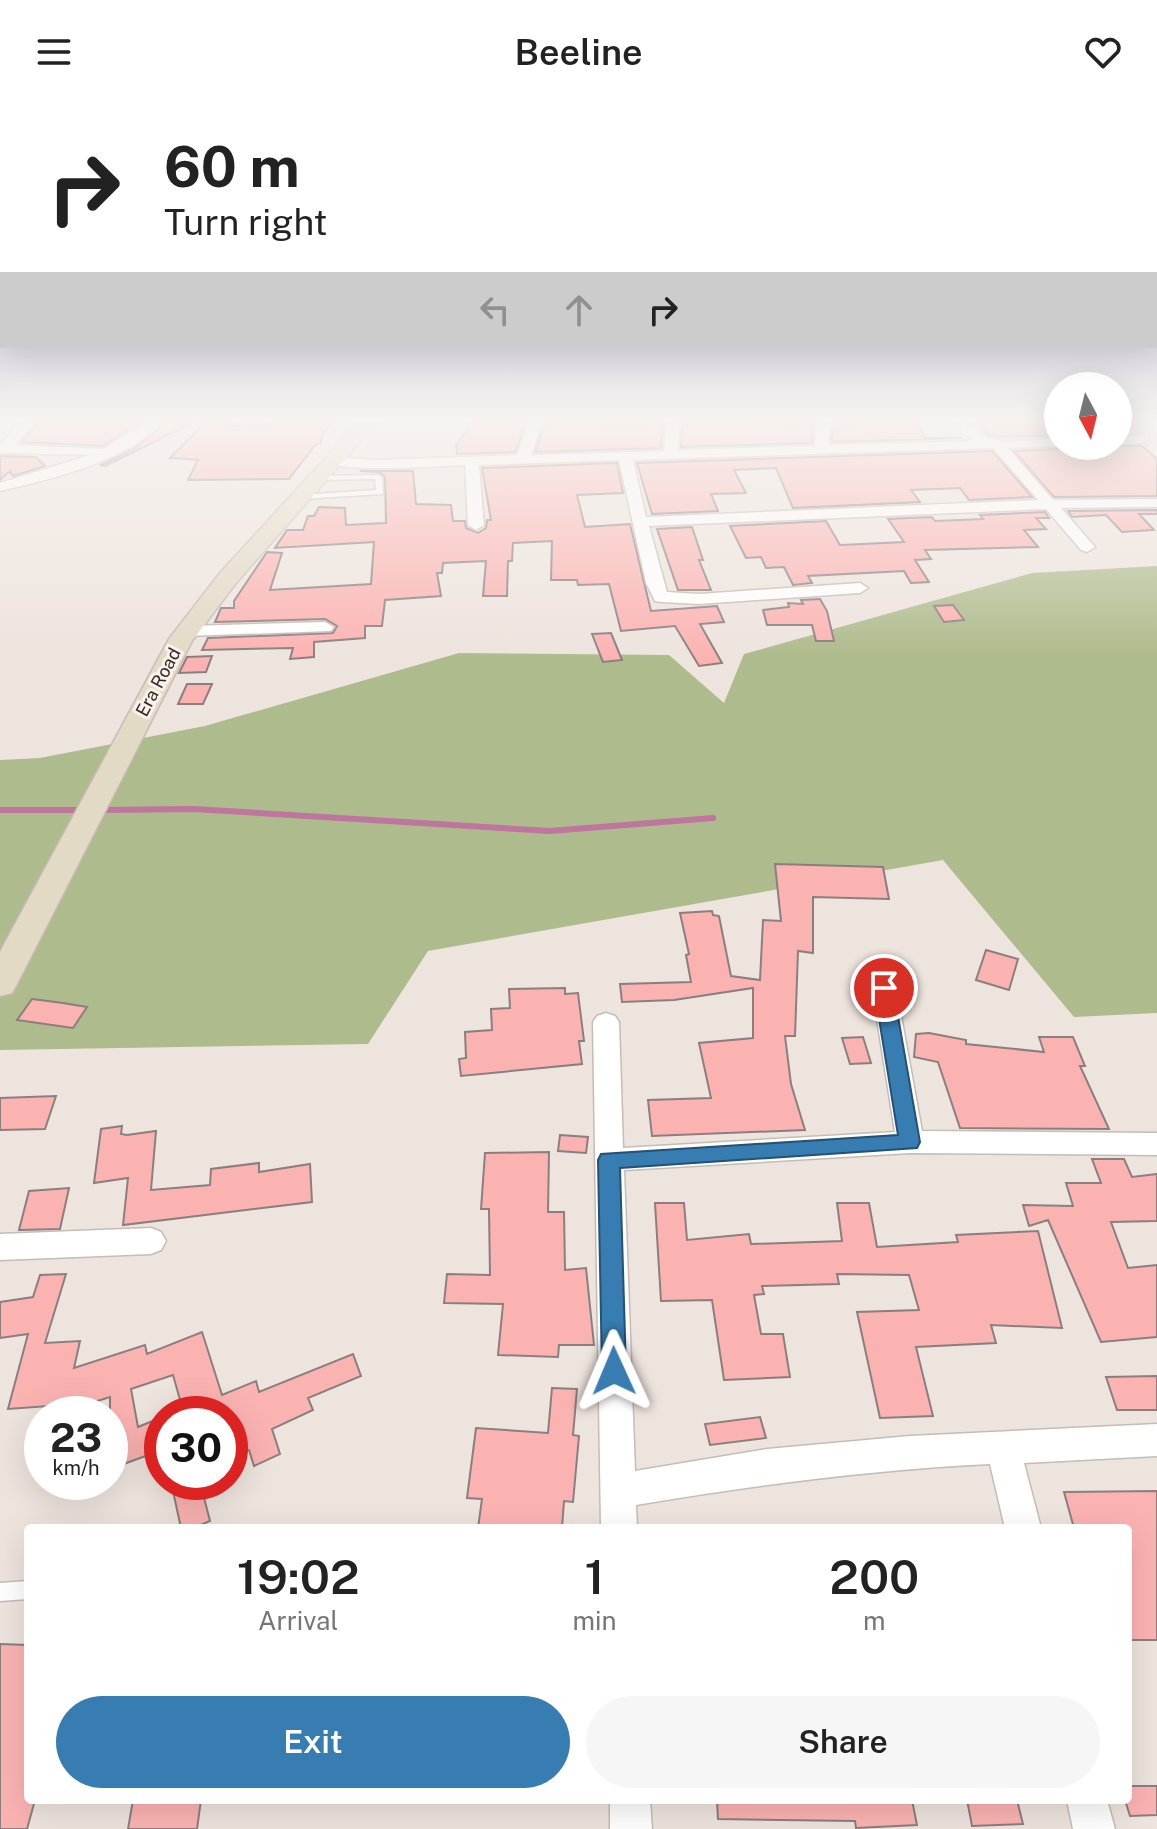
<!DOCTYPE html>
<html lang="en">
<head>
<meta charset="utf-8">
<style>
  :root { --surface:#fff; --page:#f6f6f6; --text:#222; --muted:#767676; --accent:#377db2 }
  body { margin:0; font-family:"Public Sans",sans-serif; background:var(--page); color:var(--text); height:100vh; display:flex; flex-direction:column; font-size:30px; white-space:nowrap }
  * { box-sizing:border-box; margin:0 }
  p { font-size:26px; color:var(--muted) }
  .icon { flex:none; width:44px; height:44px; fill:none; stroke:currentColor; stroke-width:2; stroke-linecap:round; stroke-linejoin:round }
  .map { position:relative; flex:1; overflow:hidden }
  .side { position:absolute; left:24px; top:1420px; width:1108px; height:280px; display:flex; flex-direction:column; background:var(--surface); border-radius:8px; box-shadow:0 8px 32px #0002 }
  .side>* { flex:none }
  .hud { position:absolute; left:0px; top:0px; width:1158px; height:244px; box-shadow:0 8px 32px #0002; background:#fff; color:var(--text); overflow:hidden }
  .needle { width:52px; rotate:173deg }
  .tools { position:absolute; left:1044px; top:268px; display:grid; gap:16px }
  .tools a { display:grid; place-items:center; width:88px; height:88px; border-radius:50%; background:var(--surface); box-shadow:0 8px 32px #0002; font-size:40px }
  .speed { position:absolute; left:24px; top:1292px; display:flex; gap:16px; font-size:40px; font-weight:700; text-align:center }
  .speed>* { display:grid; place-content:center; width:104px; height:104px; border-radius:50%; background:var(--surface); box-shadow:0 8px 32px #0002; line-height:1 }
  .speed small { font-size:20px; font-weight:400 }
  .speed .limit { border:12px solid #d22; background:#fff; color:#111 }
  .pin { position:absolute; display:grid; place-items:center; width:68px; height:68px; color:#fff; margin:-34px; border:4px solid #fff; border-radius:50%; box-shadow:0 2px 8px #0007 }
  .me { position:absolute; width:88px; margin:-44px; rotate:359deg; stroke-linejoin:round; filter:drop-shadow(0 0 6px #0008) }
  .turn { display:flex; align-items:center; gap:28px; height:168px; padding:0 32px; font-size:36px }
  .turn .icon { width:104px; height:104px; stroke-width:2.5 }
  .turn b { display:block; font-size:56px; line-height:68px }
  .lanes { display:flex; align-items:center; height:76px; padding:0 32px; background:#0003; justify-content:center; gap:40px; direction:ltr }
  .lanes .off { opacity:.35 }
  .eta { display:flex; justify-content:space-evenly; align-items:center; height:136px; text-align:center }
  .eta b { font-size:48px; font-weight:600; line-height:56px }
  .primary-button { display:flex; gap:16px; margin-top:auto; padding:16px 32px }
  .primary-button a { flex:1; height:92px; border-radius:48px; background:var(--accent); color:#fff; font-size:32px; font-weight:600; line-height:92px; text-align:center }
  .primary-button a+a { background:var(--page); color:var(--text) }
  header { display:flex; justify-content:space-between; align-items:center; height:104px; padding:0 32px; background:var(--surface); font-size:36px; font-weight:600 }
  .map>svg:first-child { display:block }
</style>
</head>
<body>
<header><svg class="icon" aria-label="menu" viewBox="0 0 24 24"><path d="M4 6h16M4 12h16M4 18h16"/></svg>Beeline<svg class="icon" aria-label="heart" viewBox="0 0 24 24"><path d="M12 20l-8-8c-3-5 5-10 8-4 3-6 11-1 8 4z"/></svg></header>
<div class="map">
<svg width="1157" height="1725" viewBox="0 0 1157 1725">
  <rect width="100%" height="100%" fill="#eee4de"/>
  <path fill="#aebb8c" d="M1157 462V909L1074 913 943 756 428 847 368 940 0 946V656L40 654 205 622 459 549 669 551 724 599 744 550 1032 469Z"/>
  <g fill="none" stroke-linecap="round" stroke-linejoin="round">
    <path stroke="#be759e" stroke-width="6" d="M0 706H84
      M100 706 194 705 550 727 713 714"/>
  </g>
  <path fill="#fbb3b2" stroke="#8a7f7e" stroke-width="2" d="M80 314H147L102 342 21 338 40 316Z
    M171 314H203L105 362 101 361 134 345Z
    M210 314H233L231 322 271 321 272 314H335L322 331 321 339 316 340 289 375 188 376 198 356 170 354Z
    M477 314H528L515 348 457 350 456 341Z
    M547 314H601L600 319 641 320 640 314H664L661 344 535 348Z
    M683 314 797 320 795 314H814L812 339 681 343Z
    M850 314H917L925 334H962L832 338 833 320H852Z
    M1011 314H1046L1050 322H1058V331L998 333 987 330 977 320H1013Z
    M1061 342H1142L1157 355V392L1054 393 1014 347 1058 345Z
    M992 347 1032 393 969 396 960 384 911 386 920 398 793 404 776 364 734 366 746 389 711 390 718 407 652 410 637 359Z
    M0 352 36 353 45 362 13 372 10 367 0 376Z
    M617 359 623 389 577 391 585 423 630 420 651 507 717 502 724 518 700 520 722 559 699 562 675 522 621 527 609 480 578 481 577 476H551L552 437 513 439 512 457H508L507 492H483L486 457 443 459 442 469H437L441 492 385 496 382 522H365V534L314 538V553L290 555 293 544 202 546 208 534 333 529 337 522 325 515 215 518 221 504H234V497L267 448 282 449 270 486 371 480 374 438 275 444 287 426H303L308 412H314L319 403 345 404 346 421 386 419 385 373 379 368 360 367H413L416 400 451 401 453 417H465L466 424 478 429 486 424 487 416H491L482 364Z
    M1157 406V410H1139L1154 426 1122 428 1106 411 1072 413 1068 407Z
    M1045 408 1049 414H1036L1046 425 1024 426 1038 443 925 446 931 455 915 456 929 478 911 479 904 467 808 472 812 479 793 481 784 463 766 464 761 453 746 454 730 422 826 417 840 441 904 438 888 415 932 413 935 417 983 415 980 411Z
    M692 423 703 456H699L711 486H678L657 425Z
    M820 495 827 507 834 537H816L812 521H767L763 506 789 503 788 499 803 500 801 496Z
    M953 501 964 516 944 518 934 502Z
    M611 529 622 556 603 558 592 530Z
    M212 552 206 568 179 569 187 553Z
    M187 580H212L203 600H178Z
    M775 760 883 763 889 795 813 793V849L798 847 795 932H785L791 980 805 1026 652 1032 648 996 711 994 699 939 753 934V884L674 896 622 898 620 880 691 878 686 851 689 850 680 809 712 807 713 811 719 812 731 872 760 876 763 816 781 817Z
    M986 846 1018 855 1009 886 976 876Z
    M565 884V890L578 889 584 937H579L582 960 461 972 459 955 466 954 465 928 492 926 491 905 510 904 509 885Z
    M32 895 63 899 87 903 73 924 17 916Z
    M929 929 966 936V940L1044 948 1039 933H1073L1085 962H1080L1109 1025 960 1024 938 958 914 953 916 930Z
    M863 933 871 959 850 960 842 934Z
    M56 992 45 1025 0 1026V994Z
    M122 1022 121 1030 127 1031 156 1027 151 1086 210 1081 211 1065 259 1059V1068L310 1060 312 1098 123 1121 128 1074 94 1079 101 1025Z
    M560 1031 588 1033 586 1049 558 1047Z
    M549 1048 548 1108H564L565 1166 586 1164 594 1241H559L558 1253 498 1251 503 1200 444 1199 447 1170 490 1171 489 1105H481L485 1049Z
    M1092 1055H1124L1132 1073 1157 1070V1117L1111 1118 1128 1164 1157 1161V1233L1101 1238 1048 1116 1029 1122 1023 1101 1073 1102 1066 1079H1101Z
    M69 1084 60 1125 19 1126 29 1087Z
    M655 1099H684L687 1136 749 1130 751 1140 842 1137 837 1099H869L877 1143 958 1138 956 1131 1038 1127 1062 1224 991 1221 996 1239 916 1243 933 1312 880 1314 857 1208 919 1206 909 1171 837 1170 839 1180 762 1182 764 1190 754 1191 761 1230H783L790 1273 724 1276 712 1196 661 1197Z
    M66 1170 45 1239 80 1237 74 1264 145 1241 147 1250 202 1228 222 1291 256 1277 259 1288 353 1250 361 1272 308 1294 313 1306 272 1325 280 1350 254 1362 249 1346 230 1354V1310H184L173 1271 131 1285 138 1323 162 1313V1346L110 1365V1293L91 1299 8 1305 28 1230 0 1234V1198L33 1193 40 1171Z
    M1157 1272V1306H1117L1106 1273Z
    M552 1284 577 1285 573 1331 579 1332 573 1398 564 1397 562 1424H478L482 1395 467 1394 476 1324 548 1329Z
    M760 1313 766 1334 710 1341 705 1320Z
    M171 1378H200L210 1417 194 1424H181Z
    M1157 1387V1536H1128V1424H1074L1064 1388Z
    M0 1540 28 1541V1696H35L27 1725H0Z
    M1128 1682H1157V1711L1130 1712 1125 1696H1128Z
    M133 1696H201L197 1725H128Z
    M717 1696H912L917 1721 856 1724 855 1717 718 1715Z
    M967 1696H1017L1023 1720 972 1722Z"/>
  <g fill="none" stroke-linecap="round" stroke-linejoin="round">
    <defs>
      <path id="service" d="M378 371 382 373 383 390 300 395 296 393 300 391 376 386 375 375 317 376H314V372Z
        M28 1477V1495L0 1497V1479Z"/>
      <path id="minor" d="M24 314H38L15 341 103 345 153 314H168C126 358 56 374 0 387V379L90 351 0 349V341Z
        M531 314H544L531 351 664 347 667 314H680L678 346 815 342 817 314H830L829 341 972 337 964 330 957 317 960 314H974L971 318C983 347 1033 335 1058 334V342L1008 344 1053 396 1157 395V403L1061 404 1095 443 1087 448 1081 446 1046 405 649 422 667 488 699 490 860 479 868 484 860 489 699 500 661 498 655 497 646 479 619 356 479 361 484 421 476 426 468 421 465 361C438 362 343 370 325 357L332 353 377 356 517 351ZM993 344 1038 396 646 413 633 356Z
        M1118 332 1142 331 1149 335 1142 339 1118 340Z
        M325 518 334 523 331 527 187 532 178 527 187 522Z
        M884 875 893 878 896 884 922 1027 1157 1029V1051L910 1049 624 1066 635 1367 767 1345 910 1332 1157 1320V1352L1024 1359 1041 1424H1005L990 1360C871 1366 754 1381 636 1401L637 1424H601L593 918 597 912 606 909 615 912 619 918 623 1044 895 1028 872 884 875 878Z
        M151 1124 161 1128 166 1137 161 1146 151 1150 0 1156V1130Z
        M610 1696H650L652 1725H610Z
        M1067 1696H1107L1115 1725H1073Z"/>
      <path id="secondary" d="M362 314H381L236 479 192 537 17 880 12 889 0 892V848L169 535 220 469Z"/>
    </defs>
    <use href="#service" stroke="#c6bcb6" stroke-width="3"/>
    <use href="#minor" stroke="#c6bcb6" stroke-width="3"/>
    <use href="#secondary" stroke="#c6bcb6" stroke-width="3"/>
    <use href="#service" fill="#fff" fill-rule="evenodd"/>
    <use href="#minor" fill="#fff" fill-rule="evenodd"/>
    <use href="#secondary" fill="#e3dac5" fill-rule="evenodd"/>
  </g>
  <linearGradient id="sky" x2="0" y2="1"><stop stop-color="#979bca"/><stop offset="0.57" stop-color="#f7f3f0"/><stop offset="1" stop-color="#f7f3f0" stop-opacity="0"/></linearGradient>
  <rect width="1157" height="555" fill="url(#sky)"/>
  <path fill="#377db2" stroke="#245174" stroke-width="2" d="M884 877 893 884 920 1038 917 1044 620 1064 626 1267 623 1275 614 1278 606 1275 602 1267 598 1056 601 1050 898 1031 874 884Z"/>
  <g text-anchor="middle" dominant-baseline="central" stroke-width="6" stroke-linejoin="round" paint-order="stroke">
    <g font-size="18" fill="#2c2926" stroke="#fbf1eb">
      <text transform="translate(158 578) rotate(-62)">Era Road</text>
    </g>
  </g>
</svg>
<div class="tools">
<a><svg class="needle" viewBox="-14 -14 28 28"><path d="M0-13l5 13h-10z" fill="#e53935"/><path d="M0 13l5-13h-10z" fill="#767676"/></svg></a>
</div>
<div class="speed"><div>23<small>km/h</small></div><div class="limit">30</div></div>
<div class="pin" style="left:884px;top:884px;background:#d93025"><svg class="icon" aria-label="arrive" viewBox="0 0 24 24"><path d="M6 21V4h12l-3 4 3 4H6"/></svg></div>
<svg class="me" style="left:614px;top:1267px" viewBox="-20 -20 40 40"><path d="M0-17L14 15 0 8-14 15z" fill="#377db2" stroke="#fff" stroke-width="4"/></svg>
<div class="hud">
<div class="turn"><svg class="icon" aria-label="right" viewBox="0 0 24 24"><path d="M7 20v-9h11M14 6l5 5-5 5"/></svg><div><b>60 m</b>Turn right</div></div>
<div class="lanes"><svg class="icon off" aria-label="left" viewBox="0 0 24 24"><path d="M17 20v-9H6M10 6l-5 5 5 5"/></svg><svg class="icon off" aria-label="ahead" viewBox="0 0 24 24"><path d="M12 20V5M6 11l6-6 6 6"/></svg><svg class="icon" aria-label="right" viewBox="0 0 24 24"><path d="M7 20v-9h11M14 6l5 5-5 5"/></svg></div>
</div>
<section class="side">
<div class="eta">
<div><b>19:02</b><p>Arrival</p></div>
<div><b>1</b><p>min</p></div>
<div><b>200</b><p>m</p></div>
</div>
<div class="primary-button"><a>Exit</a><a>Share</a></div>
</section>
</div>
</body>
</html>
